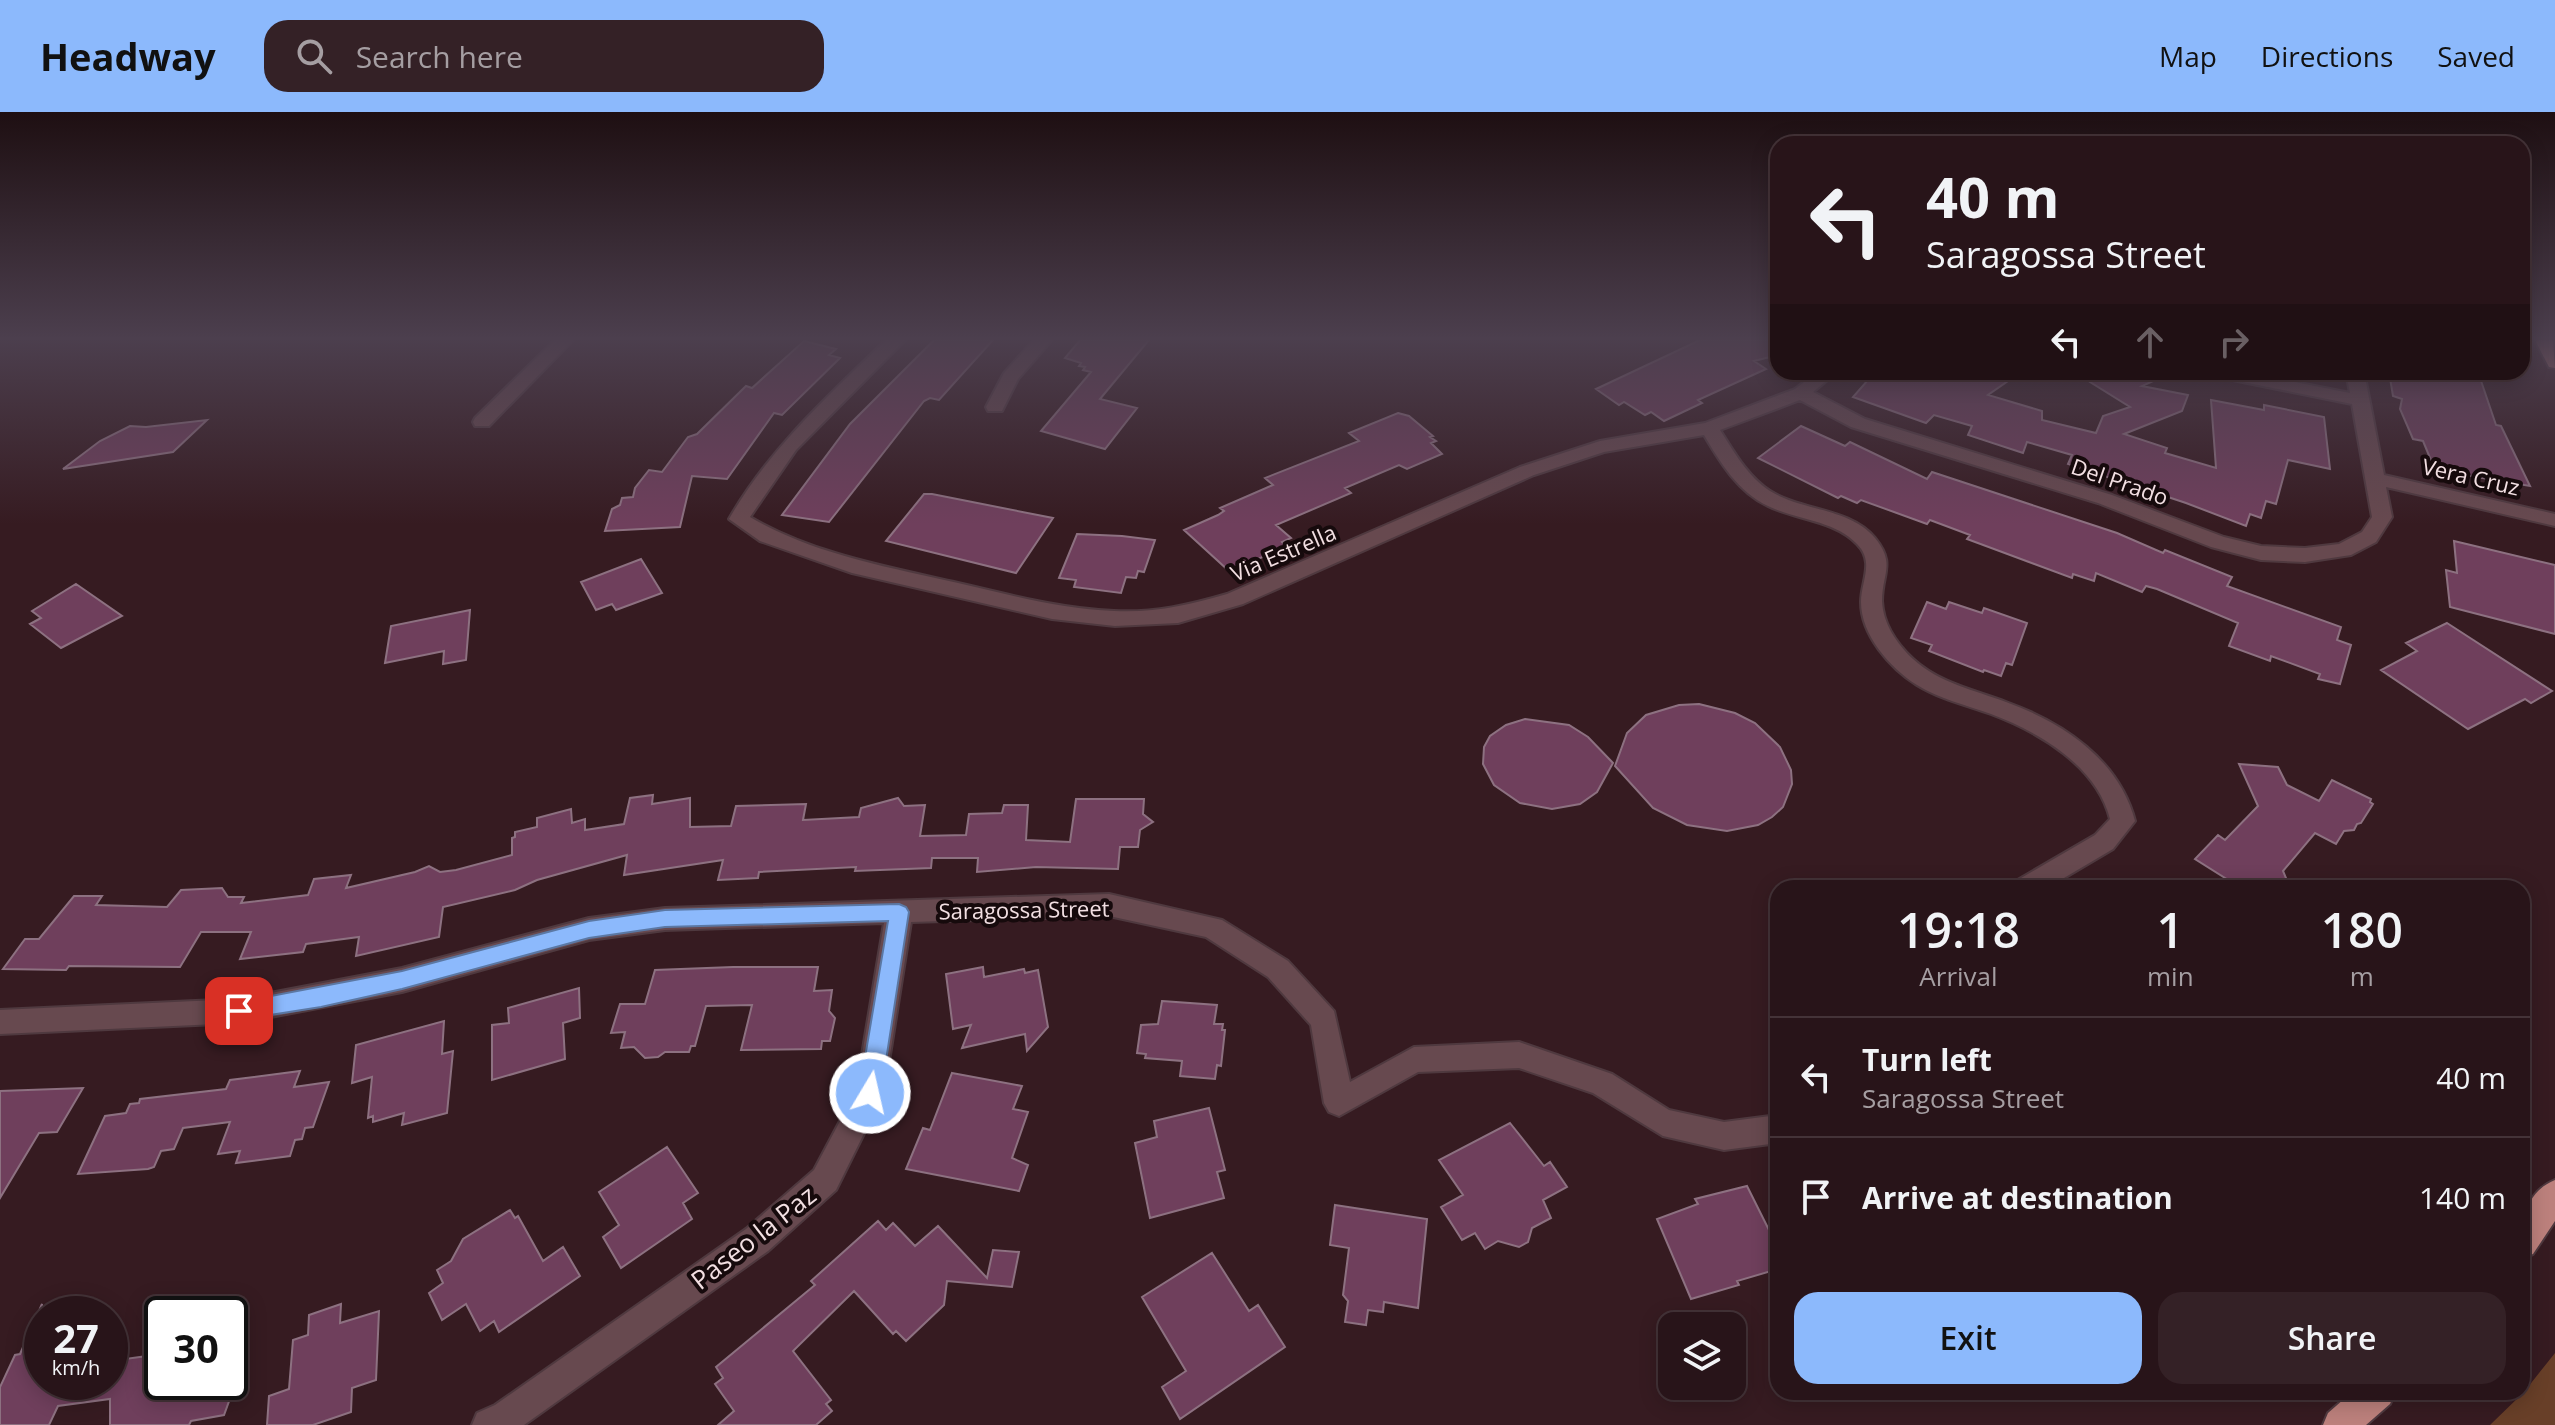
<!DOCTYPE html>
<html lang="en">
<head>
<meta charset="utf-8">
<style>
  :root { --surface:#281419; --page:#342126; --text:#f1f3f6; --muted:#a59ea2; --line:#443338; --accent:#8cb9fc }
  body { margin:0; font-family:"Open Sans",sans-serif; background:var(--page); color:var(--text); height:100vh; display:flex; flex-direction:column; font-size:30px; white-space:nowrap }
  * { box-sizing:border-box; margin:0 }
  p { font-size:26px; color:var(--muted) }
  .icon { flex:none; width:44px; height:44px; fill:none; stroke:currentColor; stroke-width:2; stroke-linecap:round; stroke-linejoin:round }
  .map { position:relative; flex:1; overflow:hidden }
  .details { position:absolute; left:1770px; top:768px; width:760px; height:520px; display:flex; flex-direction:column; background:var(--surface); border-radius:24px; box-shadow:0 4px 20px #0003,0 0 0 2px var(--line) }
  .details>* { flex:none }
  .banner { position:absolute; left:1770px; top:24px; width:760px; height:244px; border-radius:24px; box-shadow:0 4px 20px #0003,0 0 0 2px var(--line); background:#281419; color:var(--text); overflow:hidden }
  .buttons { position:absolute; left:1658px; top:1200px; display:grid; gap:16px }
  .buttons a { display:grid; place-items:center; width:88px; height:88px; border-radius:16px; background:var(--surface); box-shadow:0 4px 20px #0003,0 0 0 2px var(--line); font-size:40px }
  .speed { position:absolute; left:24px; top:1184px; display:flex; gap:16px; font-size:40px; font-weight:700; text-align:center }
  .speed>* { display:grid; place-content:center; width:104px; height:104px; border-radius:50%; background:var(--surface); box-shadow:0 4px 20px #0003,0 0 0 2px var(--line); line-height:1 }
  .speed small { font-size:20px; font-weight:400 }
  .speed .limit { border:4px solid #111; border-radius:12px; background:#fff; color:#111 }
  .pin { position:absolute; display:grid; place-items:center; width:68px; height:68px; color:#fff; margin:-34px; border-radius:16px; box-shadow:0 4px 12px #0006 }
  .me { position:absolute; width:88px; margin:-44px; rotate:9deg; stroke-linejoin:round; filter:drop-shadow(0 0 6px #0008) }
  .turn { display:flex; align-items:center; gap:28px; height:168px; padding:0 24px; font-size:36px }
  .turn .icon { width:104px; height:104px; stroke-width:2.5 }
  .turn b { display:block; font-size:56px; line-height:68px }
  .lanes { display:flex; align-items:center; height:76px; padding:0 24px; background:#0003; justify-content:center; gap:40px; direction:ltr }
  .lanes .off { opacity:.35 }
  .eta { display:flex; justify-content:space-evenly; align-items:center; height:136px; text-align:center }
  .eta b { font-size:48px; font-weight:600; line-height:56px }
  .button { display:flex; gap:16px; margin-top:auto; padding:16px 24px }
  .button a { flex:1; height:92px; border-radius:24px; background:var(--accent); color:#111; font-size:32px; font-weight:600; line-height:92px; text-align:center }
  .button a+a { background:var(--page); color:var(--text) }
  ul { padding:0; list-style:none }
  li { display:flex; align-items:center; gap:24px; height:120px; padding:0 24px; border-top:2px solid var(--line) }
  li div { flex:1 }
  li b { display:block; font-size:30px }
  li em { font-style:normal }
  header { display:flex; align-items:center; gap:48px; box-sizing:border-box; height:112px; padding:0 40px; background:var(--accent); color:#111 }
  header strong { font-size:38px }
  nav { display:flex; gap:44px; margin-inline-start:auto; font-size:28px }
  .search { width:560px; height:72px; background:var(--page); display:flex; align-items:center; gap:20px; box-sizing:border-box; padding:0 28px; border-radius:24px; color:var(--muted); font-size:30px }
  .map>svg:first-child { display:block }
</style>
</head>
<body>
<header>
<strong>Headway</strong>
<div class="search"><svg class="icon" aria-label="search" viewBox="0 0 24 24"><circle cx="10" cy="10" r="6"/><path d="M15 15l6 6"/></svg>Search here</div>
<nav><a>Map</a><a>Directions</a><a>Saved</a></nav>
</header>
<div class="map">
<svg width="2555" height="1313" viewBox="0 0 2555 1313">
  <rect width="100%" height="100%" fill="#361b21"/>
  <path fill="#683f28" d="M2555 1241V1313H2490L2524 1280Z"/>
  <path fill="#6f3f5c" stroke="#8d7181" stroke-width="2" d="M934 228H993L939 288 930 286 924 289 829 410 782 403 850 312Z
    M1080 228H1149L1100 287 1137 296 1105 337 1041 319 1091 260 1083 258 1085 255 1079 254 1081 251 1065 246Z
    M1700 228H1778V243L1754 249 1766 257 1698 288 1702 291 1664 309 1651 300 1645 303 1624 290 1619 293 1596 277Z
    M804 229 836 237 829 243 840 246 782 303 774 301 727 367 692 364 680 415 605 419 612 397 620 393 622 386 633 385 635 376 649 358 662 360 688 325 697 322 746 274 752 276Z
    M1875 260H2021L1988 283 2042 299V308L2096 321 2103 304 2130 295 2074 260H2173L2142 274 2188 283 2182 299 2124 322 2167 336 2165 341 2216 356 2211 288 2264 298V293L2324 305 2330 357 2288 348 2276 392 2266 389 2261 406 2250 402 2246 414 2186 391 2068 352 2072 343 2027 330 2023 341 1968 323 1972 314 1934 303 1926 311 1853 285Z
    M2389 260H2478L2496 313 2501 314 2530 374 2435 358 2423 329 2413 327 2400 297 2402 287 2393 284Z
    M1398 301 1409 304 1433 324 1430 325 1436 329 1431 331 1442 342 1407 357 1399 353 1345 376 1351 381 1276 413 1291 426 1282 430 1287 435 1229 459 1184 418 1218 403 1224 399 1220 396 1273 373 1265 366 1359 329 1349 321Z
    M207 308 173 340 63 357 100 329 130 314 146 315Z
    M1801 314 1845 334 1850 330 1927 367 1932 360 2117 421 2163 441 2165 438 2232 465 2227 474 2341 515 2337 528 2351 533 2340 572 2318 567 2320 562 2271 544 2270 549 2229 534 2238 511 2157 477 2146 474 2142 480 2096 461 2094 469 2073 462 2072 466 1967 427 1970 423 1930 408 1927 412 1861 388 1857 391 1841 384 1838 386 1758 346Z
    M924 382H932L1053 406 1016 461 886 429Z
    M1077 422 1122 424 1155 428 1144 460 1138 459 1136 466 1126 465 1121 481 1074 475 1076 468 1059 466Z
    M2454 429 2555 453V522L2450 495 2446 458 2457 461Z
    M641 447 662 481 616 498 612 492 596 498 581 470Z
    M76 472 122 504 61 536 30 512 41 506 32 499Z
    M1927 490 1946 497 1949 490 1982 501 1984 496 2027 511 2012 553 2006 551 2001 564 1984 558 1983 560 1929 539 1932 533 1911 526Z
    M470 498 466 548 443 552 444 539 385 551 391 514Z
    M2447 511 2552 579 2531 591 2525 587 2468 617 2381 558 2417 539 2406 531Z
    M1699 592 1735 601 1755 611 1780 635 1791 658 1792 672 1783 695 1772 705 1758 713 1727 719 1687 713 1653 696 1615 654 1627 621 1646 603 1679 593Z
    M1525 607 1569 613 1588 625 1613 651 1597 680 1580 692 1552 697 1520 691 1494 673 1483 652 1484 635 1490 624 1506 613Z
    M2239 652 2278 655 2287 673 2319 689 2332 668 2371 687 2370 690 2373 692 2361 711 2357 712 2354 718 2344 719 2336 732 2315 721 2283 759 2286 766 2278 776H2241L2195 747 2218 723 2225 728 2258 694Z
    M653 683 652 692 690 686V715L731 714 736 694 806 692 803 708 859 705 861 696 898 686 904 694 925 693 920 724 966 723 969 702 1002 701 1004 693H1028L1026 728 1070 730 1076 687H1144L1143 702 1153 710 1140 718 1138 735H1120L1118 757 1036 755 977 760 978 746H932L931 756 855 759 856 755 759 760 758 766 718 768 723 748 624 763 627 743 537 768 515 778 443 795 439 825 356 844 359 825 306 832 303 840 240 847 251 820H201L180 855 69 854 66 858 3 857 25 827H39L74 784H102L96 793 167 795 181 778 222 776 228 785H244L241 791 308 783 314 767 351 763 346 776 415 760 429 754 440 760 456 758 512 743V726L515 725V720L537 715V706L571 697 572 711 585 707V718L624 712 630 686Z
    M733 855H818L814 879 832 878 829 899 835 906 830 929H822L821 937 741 938 752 893 706 894 695 934H691L689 940H665L658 945 645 946 634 935 621 936 625 920 611 921 620 892H645L655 858Z
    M983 855 984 865 1024 857 1025 861 1038 858 1048 915 1027 939 1025 922 962 936 971 913 953 917 946 862Z
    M579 876 580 906 563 911 565 947 492 968V913L509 911 508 896Z
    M1162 889 1217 893 1214 912H1223L1222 918H1225L1221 954 1217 953 1215 967 1180 964 1182 949 1145 946 1146 942 1137 941 1141 913 1158 912Z
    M444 909 442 942 453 939 447 1001 402 1013 404 1001 373 1010V1004L368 1006 372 965 352 971 356 933Z
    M300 959 294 975 329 970 313 1015 305 1016 302 1027 295 1028 290 1044 236 1051 240 1039 218 1042 230 1010 183 1016 174 1037 161 1039 154 1055 148 1057 78 1062 105 1004 126 1001 130 992 139 991 140 987 226 977 230 968Z
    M952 961 1022 974 1013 997 1028 1000 1012 1046 1028 1053 1019 1079 906 1057 923 1016 930 1018Z
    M83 976 57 1020 39 1021 0 1086V979Z
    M1209 996 1225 1058 1217 1060 1224 1086 1150 1106 1135 1031 1157 1025 1154 1009Z
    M1510 1011 1544 1054 1550 1050 1567 1075 1543 1088 1551 1106 1532 1116 1528 1130 1519 1135 1498 1129 1485 1137 1475 1121 1462 1128 1441 1095 1463 1083 1439 1048Z
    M667 1035 698 1081 683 1091 692 1107 621 1156 603 1125 619 1113 599 1080Z
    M1747 1074 1778 1136V1157L1737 1169 1739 1173 1691 1187 1657 1107 1698 1092 1695 1087Z
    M1335 1093 1427 1107 1418 1196 1384 1190 1383 1200 1368 1198 1366 1213 1345 1210 1348 1189 1343 1183 1349 1136 1330 1133Z
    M510 1098 515 1106 518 1104 543 1149 563 1135 580 1164 499 1220 494 1209 480 1219 466 1192 442 1208 429 1181 443 1171 437 1158 451 1149 463 1127Z
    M878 1109 886 1118 893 1111 915 1134 938 1114 987 1166 993 1138 1019 1140 1012 1175 947 1169 944 1193 906 1229 896 1219 893 1222 854 1179 793 1239 831 1288 826 1292 832 1299 816 1313H718L734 1299 715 1272 723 1266 716 1255 815 1173 811 1169Z
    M1212 1141 1249 1199 1258 1193 1285 1235 1180 1307 1162 1275 1186 1259 1142 1185Z
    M42 1192V1270H110V1249L162 1242V1270H236L224 1303 191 1309 189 1313H110V1287L58 1294 49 1313H0V1275L15 1243 20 1242Z
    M341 1192 340 1211 379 1199 376 1268 352 1276 351 1300 313 1313H267L269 1284 289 1277 293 1228 308 1223 309 1203Z"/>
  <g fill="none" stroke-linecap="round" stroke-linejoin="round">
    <defs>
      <path id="minor" d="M555 228H573L489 314H475L473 310 475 306Z
        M886 228H905L796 338 750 405C813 442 888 455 958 471 1010 483 1061 497 1114 499 1154 501 1190 493 1227 482L1520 355 1600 329 1705 311 1795 277 1817 260H1837L1813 280 1865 307 2112 383 2224 425 2261 434 2305 436 2339 432 2362 420 2372 405 2352 292 2218 265 2209 260H2245L2350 281 2346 260H2364L2384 363 2555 402V414L2386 375 2392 405 2376 430 2351 443 2305 450 2261 448 2211 435 2098 391 1851 315 1800 288 1720 318C1734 340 1748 365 1770 379 1802 399 1850 396 1875 426 1896 452 1882 461 1882 489 1883 512 1897 532 1913 547 1939 571 1974 578 2006 590 2064 611 2119 648 2135 709L2113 737 2047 776H2012L2016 769 2095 723 2110 707C2097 654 2039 620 1991 602 1966 593 1940 587 1917 573 1890 556 1861 523 1861 490 1861 469 1875 450 1857 432 1834 408 1796 408 1768 394 1738 380 1720 350 1704 323L1604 340 1534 363 1243 492 1178 511 1115 514 1052 507 852 461 760 429 729 407C770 336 828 284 886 228Z
        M1034 228H1052L1018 267 1002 299H988L986 295 1004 261Z
        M1109 782 1222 808 1288 849 1334 899 1350 970 1414 935 1519 930 1612 962 1669 998 1724 1010 1778 1003V1031L1724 1038 1663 1024 1593 981 1519 956 1418 960 1339 1004 1329 1000 1324 991 1311 913 1268 865 1206 825 1109 804 911 810 884 981 836 1078 768 1139 524 1313H472L477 1301 495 1293 746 1117 814 1058 856 979 884 811 665 818 589 828 402 880 239 911 0 922V898L239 887 402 856 589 806 665 796Z"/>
      <path id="major" d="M2535 228H2553L2555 256 2549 255Z
        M2555 1068V1109L2533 1142 2522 1146C2522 1116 2521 1082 2555 1068Z
        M2352 1280H2395L2390 1292 2366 1313H2323L2328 1301Z"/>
    </defs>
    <use href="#minor" stroke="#4f393f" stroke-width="4"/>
    <use href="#major" stroke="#4f393f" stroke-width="4"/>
    <use href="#minor" fill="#67494f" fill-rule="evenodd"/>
    <use href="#major" fill="#bc807c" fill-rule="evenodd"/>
  </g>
  <linearGradient id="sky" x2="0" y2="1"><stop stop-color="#1e0f12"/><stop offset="0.55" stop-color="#4c3f4e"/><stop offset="1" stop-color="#4c3f4e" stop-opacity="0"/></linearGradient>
  <rect width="2555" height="412" fill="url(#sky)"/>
  <path fill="#8cb9fc" stroke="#5b78a4" stroke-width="2" d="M899 792 906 795 909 800 881 981 878 988 870 991 862 988 859 981 888 809 665 815 589 826 402 877 321 895 239 908 231 905 228 899 231 893 239 890 402 859 589 809 665 798Z"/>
  <g text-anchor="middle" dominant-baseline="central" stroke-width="8" stroke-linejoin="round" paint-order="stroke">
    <g font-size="22" fill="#f2dfe2" stroke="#160a0c">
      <text transform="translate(2471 364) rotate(13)">Vera Cruz</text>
      <text transform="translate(2120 369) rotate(19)">Del Prado</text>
      <text transform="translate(1283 440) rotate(-23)">Via Estrella</text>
      <text transform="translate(1024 797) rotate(-1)">Saragossa Street</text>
    </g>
    <g font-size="26" fill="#f2dfe2" stroke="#160a0c">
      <text transform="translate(753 1125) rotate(-38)">Paseo la Paz</text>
    </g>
  </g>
</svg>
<div class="buttons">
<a><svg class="icon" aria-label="layers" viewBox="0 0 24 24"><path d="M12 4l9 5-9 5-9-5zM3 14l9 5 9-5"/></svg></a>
</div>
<div class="speed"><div>27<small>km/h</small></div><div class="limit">30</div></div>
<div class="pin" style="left:239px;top:899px;background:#d93025"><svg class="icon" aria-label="arrive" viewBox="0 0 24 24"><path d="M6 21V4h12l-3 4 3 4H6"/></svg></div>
<svg class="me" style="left:870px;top:981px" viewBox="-20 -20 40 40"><circle r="17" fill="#8cb9fc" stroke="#fff" stroke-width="3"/><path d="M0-11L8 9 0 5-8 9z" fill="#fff"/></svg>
<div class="banner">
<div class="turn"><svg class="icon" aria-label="left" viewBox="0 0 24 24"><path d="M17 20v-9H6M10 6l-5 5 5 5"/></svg><div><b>40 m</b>Saragossa Street</div></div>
<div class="lanes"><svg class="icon" aria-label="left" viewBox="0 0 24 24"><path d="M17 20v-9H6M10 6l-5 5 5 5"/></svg><svg class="icon off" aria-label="ahead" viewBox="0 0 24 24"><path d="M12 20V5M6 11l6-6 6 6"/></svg><svg class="icon off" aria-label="right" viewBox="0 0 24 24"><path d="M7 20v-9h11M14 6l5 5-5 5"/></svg></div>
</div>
<section class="details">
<div class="eta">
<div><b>19:18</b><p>Arrival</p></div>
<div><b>1</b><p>min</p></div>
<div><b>180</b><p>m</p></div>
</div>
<ul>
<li><svg class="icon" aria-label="left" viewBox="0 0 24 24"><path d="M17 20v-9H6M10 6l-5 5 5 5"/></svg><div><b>Turn left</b><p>Saragossa Street</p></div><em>40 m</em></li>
<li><svg class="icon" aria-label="arrive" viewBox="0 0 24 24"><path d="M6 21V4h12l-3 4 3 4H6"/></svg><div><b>Arrive at destination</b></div><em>140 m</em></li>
</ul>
<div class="button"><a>Exit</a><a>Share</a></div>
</section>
</div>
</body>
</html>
